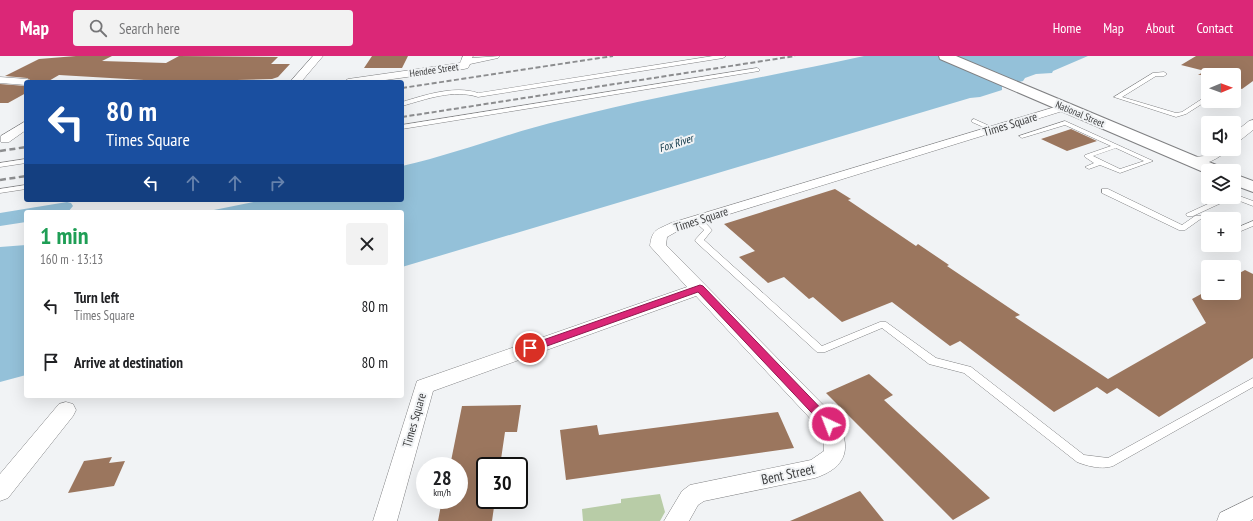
<!DOCTYPE html>
<html lang="en">
<head>
<meta charset="utf-8">
<style>
  :root { --surface:#fff; --page:#f2f2f2; --text:#202124; --muted:#757577; --accent:#db2777 }
  body { margin:0; font-family:"PT Sans Narrow",sans-serif; background:var(--page); color:var(--text); height:100vh; display:flex; flex-direction:column; font-size:15px; white-space:nowrap }
  * { box-sizing:border-box; margin:0 }
  p { font-size:13px; color:var(--muted) }
  .icon { flex:none; width:22px; height:22px; fill:none; stroke:currentColor; stroke-width:2; stroke-linecap:round; stroke-linejoin:round }
  .map { position:relative; flex:1; overflow:hidden }
  .panel { position:absolute; left:24px; top:154px; width:380px; height:188px; display:flex; flex-direction:column; background:var(--surface); border-radius:4px; box-shadow:0 4px 16px #0002 }
  .panel>* { flex:none }
  .hud { position:absolute; left:24px; top:24px; width:380px; height:122px; border-radius:4px; box-shadow:0 4px 16px #0002; background:#1a4fa0; color:#fff; overflow:hidden }
  .needle { width:26px; rotate:89deg }
  .buttons { position:absolute; left:1201px; top:12px; display:grid; gap:8px }
  .buttons a { display:grid; place-items:center; width:40px; height:40px; border-radius:4px; background:var(--surface); box-shadow:0 4px 16px #0002; font-size:20px }
  .speed { position:absolute; left:416px; top:401px; display:flex; gap:8px; font-size:20px; font-weight:700; text-align:center }
  .speed>* { display:grid; place-content:center; width:52px; height:52px; border-radius:50%; background:var(--surface); box-shadow:0 4px 16px #0002; line-height:1 }
  .speed small { font-size:10px; font-weight:400 }
  .speed .limit { border:2px solid #111; border-radius:6px; background:#fff; color:#111 }
  .pin { position:absolute; display:grid; place-items:center; width:34px; height:34px; color:#fff; margin:-17px; border:2px solid #fff; border-radius:50%; box-shadow:0 1px 4px #0007 }
  .me { position:absolute; width:44px; margin:-22px; rotate:317deg; stroke-linejoin:round; filter:drop-shadow(0 0 3px #0008) }
  .turn { display:flex; align-items:center; gap:14px; height:84px; padding:0 16px; font-size:18px }
  .turn .icon { width:52px; height:52px; stroke-width:2.5 }
  .turn b { display:block; font-size:28px; line-height:34px }
  .lanes { display:flex; align-items:center; height:38px; padding:0 16px; background:#0003; justify-content:center; gap:20px; direction:ltr }
  .lanes .off { opacity:.35 }
  .round { display:grid; place-items:center; flex:none; width:42px; height:42px; border-radius:4px; background:var(--page) }
  .headline { display:flex; align-items:center; justify-content:space-between; height:68px; padding:0 16px }
  h1 { font-size:24px; font-weight:800; line-height:30px; color:#1e9e55 }
  ul { padding:0; list-style:none }
  li { display:flex; align-items:center; gap:12px; height:56px; padding:0 16px }
  li div { flex:1 }
  li b { display:block; font-size:15px }
  li em { font-style:normal }
  header { display:flex; align-items:center; gap:24px; box-sizing:border-box; height:56px; padding:0 20px; background:var(--accent); color:#fff }
  header strong { font-size:19px }
  nav { display:flex; gap:22px; margin-inline-start:auto; font-size:14px }
  .search { width:280px; height:36px; background:var(--page); display:flex; align-items:center; gap:10px; box-sizing:border-box; padding:0 14px; border-radius:4px; color:var(--muted); font-size:15px }
  .map>svg:first-child { display:block }
</style>
</head>
<body>
<header>
<strong>Map</strong>
<div class="search"><svg class="icon" aria-label="search" viewBox="0 0 24 24"><circle cx="10" cy="10" r="6"/><path d="M15 15l6 6"/></svg>Search here</div>
<nav><a>Home</a><a>Map</a><a>About</a><a>Contact</a></nav>
</header>
<div class="map">
<svg width="1253" height="465" viewBox="0 0 1253 465">
  <rect width="100%" height="100%" fill="#f1f3f5"/>
  <path fill="#b8cca7" d="M660 438 665 456 660 465H583L582 453 621 447V443Z"/>
  <path fill="#94c1d9" d="M864 0H1088L1053 15 1052 17 1036 18 1025 22 1023 25 1002 30V34L980 41 970 42 402 211V156H204L263 144H402V110C456 98 508 77 562 64 662 38 764 22 864 0Z
    M67 146 71 147 73 150 68 156H26V166L0 170V157Z
    M26 189V319L0 326V191Z"/>
  <path fill="#9b765e" d="M76 0H112L102 5 166 7 179 0 278 1 271 8H290L278 21 272 23 159 26 161 25 59 19 47 26H33L27 22 5 20 39 3Z
    M372 0H408L402 12H364Z
    M1196 0H1253V25L1242 33 1234 31V19H1198L1205 15 1181 9Z
    M0 28 26 30V37L8 47H0Z
    M1071 73 1097 85 1067 95 1041 83Z
    M835 133 851 143 848 144 916 190 918 188 949 209 947 210 1020 259 1015 261 1108 323 1206 267 1192 243 1203 237H1234V220L1245 214 1253 218V302L1159 361 1117 332 1107 338 1097 331 1054 356 960 285 950 290 892 246 842 266 813 241 809 243 784 221 768 227 739 201 755 195 724 168Z
    M869 318 893 339 884 344 990 442 953 464 826 337Z
    M521 349 517 376H505L500 410H485V444H495L492 465H438L442 444H459V410H450L462 350Z
    M778 356 794 392 566 424 560 374 597 369 599 379Z
    M112 401 109 407 125 405 114 430 68 437 84 405Z
    M860 435 884 465H790L830 448Z"/>
  <g fill="none" stroke-linecap="round" stroke-linejoin="round">
    <defs>
      <path id="lane" d="M713 0H726L723 2 478 41C453 33 427 43 402 50V46C425 39 455 29 478 37Z
        M757 12 759 13V15L402 73V69Z
        M1153 17 1164 16 1167 18 1164 20H1156L1122 41 1176 57 1182 56 1208 39V44L1186 58 1176 61 1114 41Z
        M974 63 994 72 995 73 990 74 972 66V64Z
        M1065 65 1153 105 1120 117 1100 109 1089 113 1085 111 1094 107 1085 101V99L1111 90 1065 69 1022 82 1019 80ZM1116 92 1144 105 1120 113 1093 100Z
        M26 103V107L0 111V107Z
        M26 129V133L0 137V133Z
        M1102 133H1108L1182 169 1195 160H1201L1202 162 1185 174H1179L1102 137Z
        M1234 138 1253 145V150L1232 142 1193 160H1187L1186 158 1223 141H1234Z
        M694 161H700L712 174 704 184 822 290 880 266H886L936 302 971 311 1084 399 1108 402 1253 322V331L1113 410C1102 414 1087 410 1077 406L964 317 929 308 882 272 825 296H817L696 186 695 184 704 174 694 165 693 163Z
        M1253 165V170L1234 178V173Z"/>
      <path id="street" d="M313 0H323L301 26H290Z
        M463 0H473L472 2 500 0 498 2 470 8 468 12 464 13 371 26H343L348 23 460 7Z
        M0 21 27 23 32 26H26V29L0 27Z
        M1065 48 1069 49 1071 51 1069 53 681 173 667 181 666 189 836 362C852 391 848 411 815 422L704 445 698 449 689 465H664L682 435 690 429 811 404 824 395V383L820 373 696 240 433 335 397 465H373L417 325 687 231 650 190C652 173 657 174 671 167Z
        M1253 64V74L1238 86 1234 87V77L1249 65Z
        M26 65V74L9 86H1V80Z
        M1214 93H1228C1222 102 1192 117 1184 105L1186 102 1204 100Z
        M66 346 73 348 76 354 73 360 8 442 0 445V418L59 348Z
        M1253 441V463L1250 465H1217L1220 457Z"/>
      <path id="secondary" d="M939 0H956L1221 111 1224 115H1208V118L940 3Z
        M1234 118 1253 125V136L1234 129Z"/>
    </defs>
    <use href="#lane" stroke="#808183" stroke-width="1"/>
    <use href="#street" stroke="#808183" stroke-width="1"/>
    <use href="#secondary" stroke="#808183" stroke-width="2"/>
    <use href="#lane" fill="#fff" fill-rule="evenodd"/>
    <use href="#street" fill="#fff" fill-rule="evenodd"/>
    <use href="#secondary" fill="#fff" fill-rule="evenodd"/>
    <path stroke="#8c8d8f" stroke-width="2" stroke-dasharray="5 2.5" stroke-linecap="butt" d="M402 32 613 0
      M402 61 795 0"/>
    <path stroke="#8c8d8f" stroke-width="2.5" stroke-dasharray="6 3.5" stroke-linecap="butt" d="M0 95 26 91
      M0 124 26 120"/>
  </g>
  <path fill="#db2777" stroke="#8e194d" d="M700 229 703 230 833 365 834 368 833 371H825L698 236 533 295H526L524 292 526 290Z"/>
  <g text-anchor="middle" dominant-baseline="central" stroke-width="4" stroke-linejoin="round" paint-order="stroke">
    <g font-size="10" fill="#3c3d3e" stroke="#f1f3f5">
      <text transform="translate(434 14) rotate(-8)">Hendee Street</text>
      <text transform="translate(1080 58) rotate(23)">National Street</text>
    </g>
    <g font-size="11" font-style="italic" fill="#093243" stroke="#f1f3f5">
      <text transform="translate(676 87) rotate(-18)">Fox River</text>
    </g>
    <g font-size="12" fill="#3c3d3e" stroke="#f1f3f5">
      <text transform="translate(1010 68) rotate(-17)">Times Square</text>
      <text transform="translate(701 163) rotate(-18)">Times Square</text>
      <text transform="translate(414 364) rotate(-74)">Times Square</text>
    </g>
    <g font-size="14" fill="#3c3d3e" stroke="#f1f3f5">
      <text transform="translate(788 418) rotate(-12)">Bent Street</text>
    </g>
  </g>
</svg>
<div class="buttons">
<a><svg class="needle" viewBox="-14 -14 28 28"><path d="M0-13l5 13h-10z" fill="#e53935"/><path d="M0 13l5-13h-10z" fill="#757577"/></svg></a>
<a><svg class="icon" aria-label="sound" viewBox="0 0 24 24"><path d="M4 9h4l5-4v14l-5-4H4zM17 9q2 3 0 6"/></svg></a>
<a><svg class="icon" aria-label="layers" viewBox="0 0 24 24"><path d="M12 4l9 5-9 5-9-5zM3 14l9 5 9-5"/></svg></a>
<a>+</a>
<a>−</a>
</div>
<div class="speed"><div>28<small>km/h</small></div><div class="limit">30</div></div>
<div class="pin" style="left:530px;top:292px;background:#d93025"><svg class="icon" aria-label="arrive" viewBox="0 0 24 24"><path d="M6 21V4h12l-3 4 3 4H6"/></svg></div>
<svg class="me" style="left:829px;top:368px" viewBox="-20 -20 40 40"><circle r="17" fill="#db2777" stroke="#fff" stroke-width="3"/><path d="M0-11L8 9 0 5-8 9z" fill="#fff"/></svg>
<div class="hud">
<div class="turn"><svg class="icon" aria-label="left" viewBox="0 0 24 24"><path d="M17 20v-9H6M10 6l-5 5 5 5"/></svg><div><b>80 m</b>Times Square</div></div>
<div class="lanes"><svg class="icon" aria-label="left" viewBox="0 0 24 24"><path d="M17 20v-9H6M10 6l-5 5 5 5"/></svg><svg class="icon off" aria-label="ahead" viewBox="0 0 24 24"><path d="M12 20V5M6 11l6-6 6 6"/></svg><svg class="icon off" aria-label="ahead" viewBox="0 0 24 24"><path d="M12 20V5M6 11l6-6 6 6"/></svg><svg class="icon off" aria-label="right" viewBox="0 0 24 24"><path d="M7 20v-9h11M14 6l5 5-5 5"/></svg></div>
</div>
<section class="panel">
<div class="headline"><div><h1>1 min</h1><p>160 m · 13:13</p></div><a class="round"><svg class="icon" aria-label="close" viewBox="0 0 24 24"><path d="M6 6l12 12M18 6L6 18"/></svg></a></div>
<ul>
<li><svg class="icon" aria-label="left" viewBox="0 0 24 24"><path d="M17 20v-9H6M10 6l-5 5 5 5"/></svg><div><b>Turn left</b><p>Times Square</p></div><em>80 m</em></li>
<li><svg class="icon" aria-label="arrive" viewBox="0 0 24 24"><path d="M6 21V4h12l-3 4 3 4H6"/></svg><div><b>Arrive at destination</b></div><em>80 m</em></li>
</ul>
</section>
</div>
</body>
</html>
